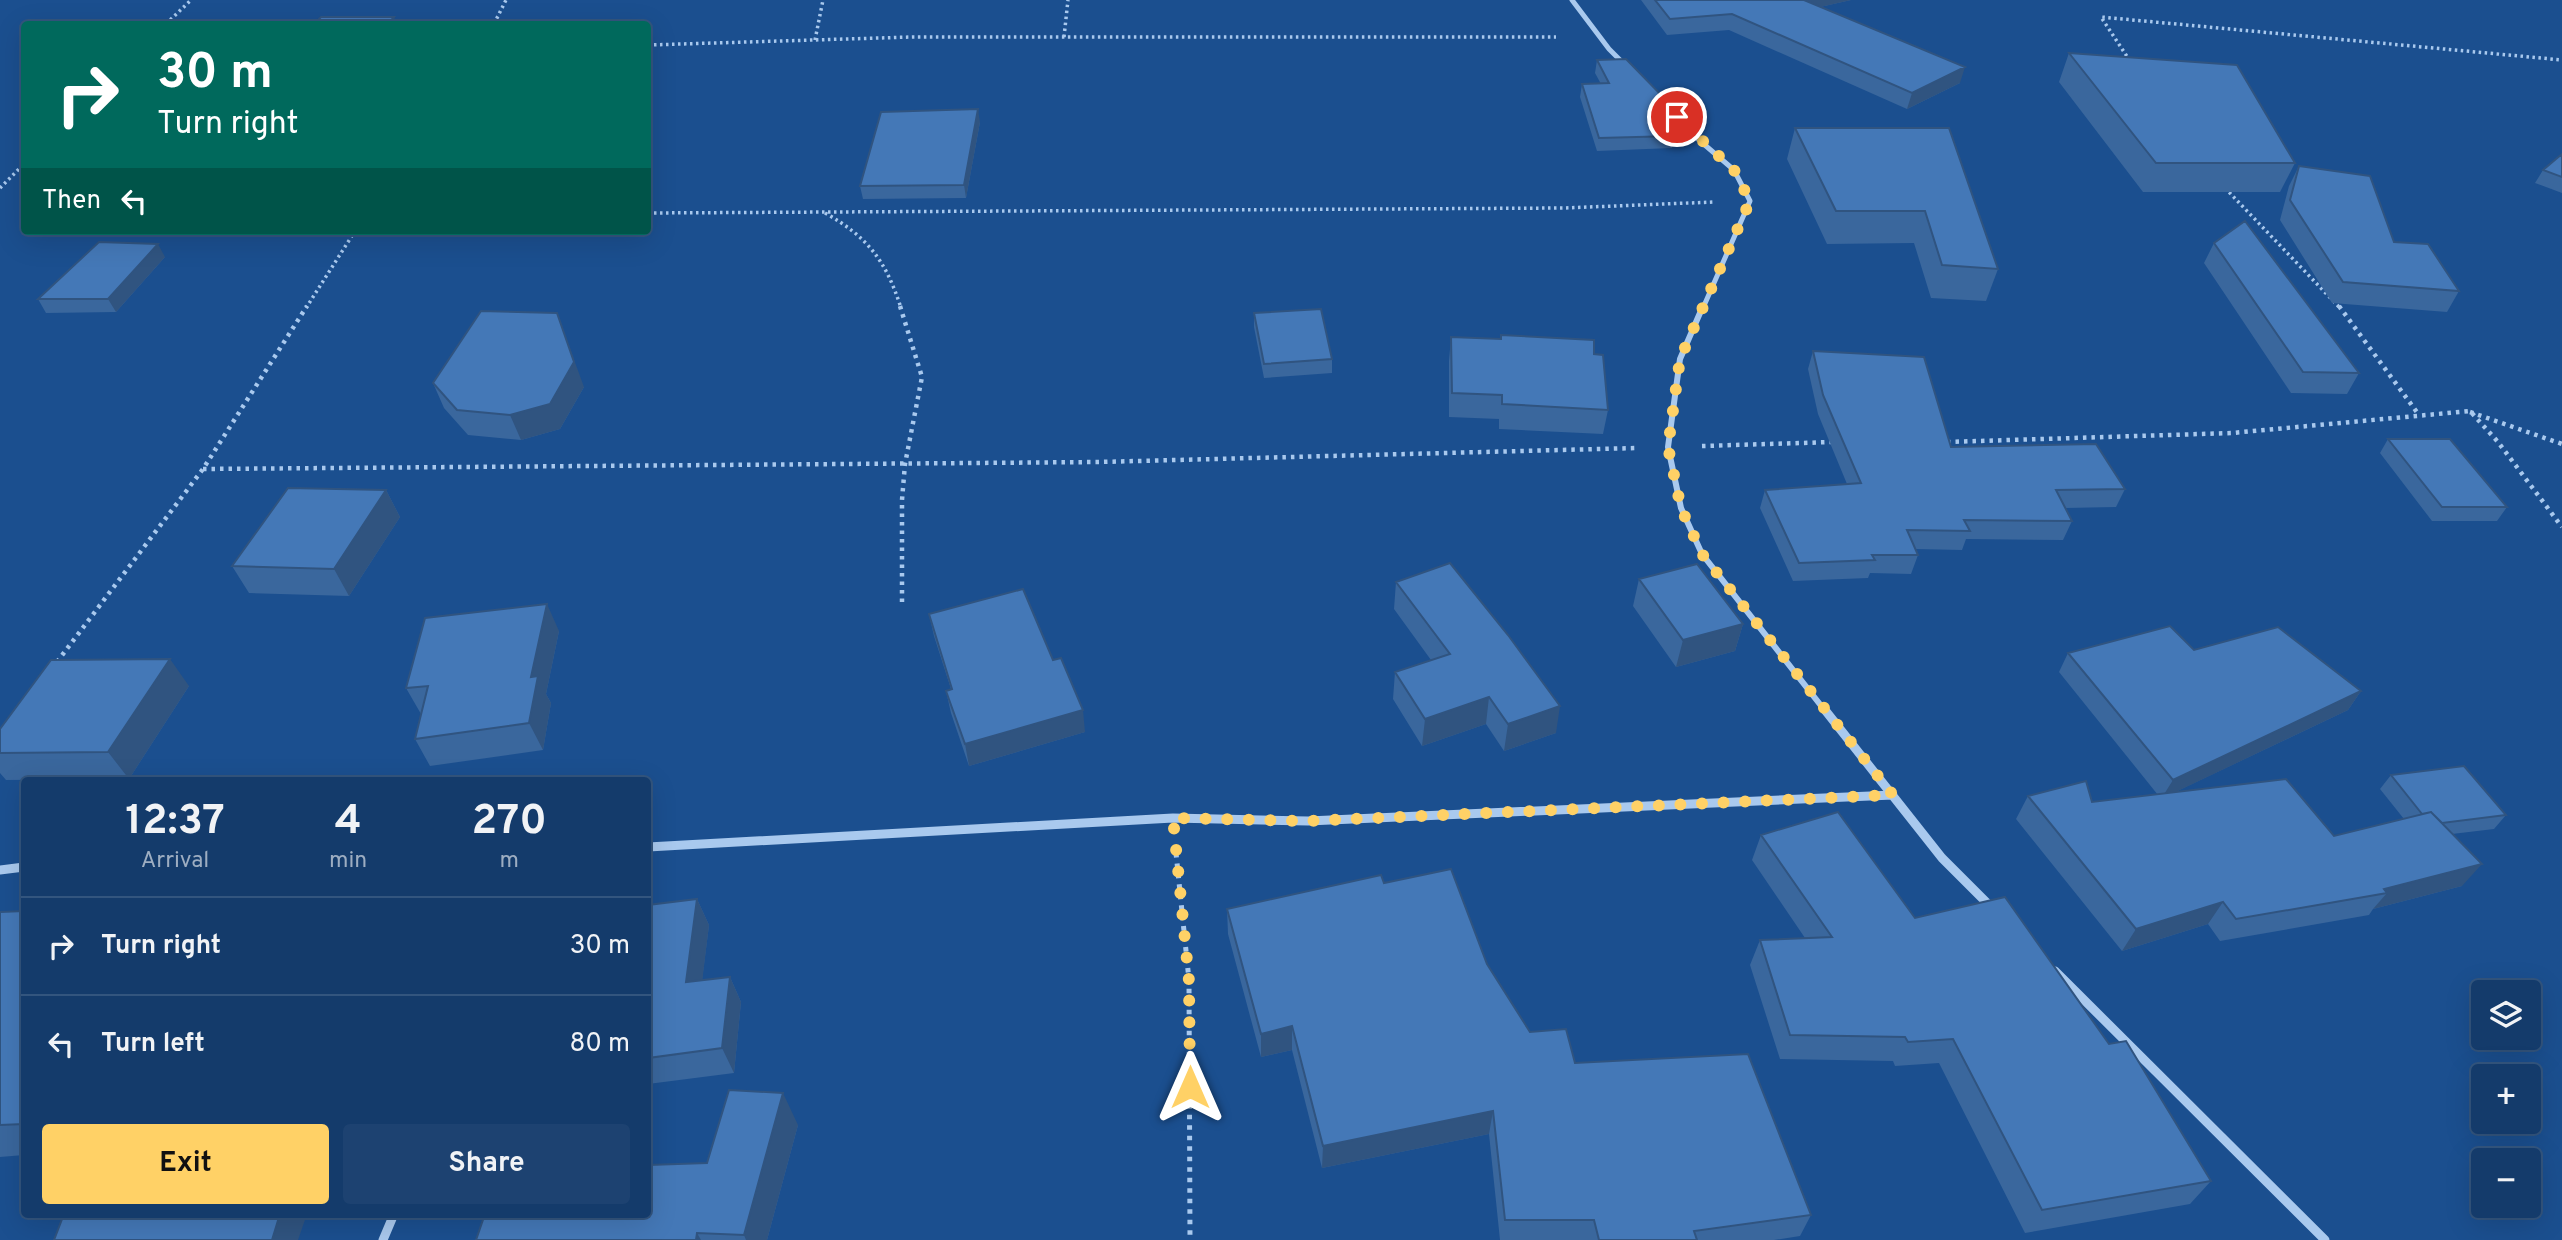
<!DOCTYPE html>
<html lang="en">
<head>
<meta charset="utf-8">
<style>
  :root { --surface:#143b6b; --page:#1d4271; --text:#f1f3f6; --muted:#9dadc1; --line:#33557e; --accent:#ffd166 }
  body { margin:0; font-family:Overpass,sans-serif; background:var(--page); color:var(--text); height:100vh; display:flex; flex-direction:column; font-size:26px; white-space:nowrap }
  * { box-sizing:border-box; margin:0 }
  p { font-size:23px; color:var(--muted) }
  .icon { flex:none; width:38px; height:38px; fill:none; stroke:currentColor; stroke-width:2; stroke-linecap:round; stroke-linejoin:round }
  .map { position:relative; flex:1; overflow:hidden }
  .panel { position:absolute; left:21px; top:777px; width:630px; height:441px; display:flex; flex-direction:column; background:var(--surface); border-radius:7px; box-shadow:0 7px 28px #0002,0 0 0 2px var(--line) }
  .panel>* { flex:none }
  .banner { position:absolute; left:21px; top:21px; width:630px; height:214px; border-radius:7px; box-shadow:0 7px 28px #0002,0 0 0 2px var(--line); background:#00695c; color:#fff; overflow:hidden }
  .tools { position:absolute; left:2471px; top:980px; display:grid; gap:14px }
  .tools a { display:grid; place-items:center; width:70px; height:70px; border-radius:7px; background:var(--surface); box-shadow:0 7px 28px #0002,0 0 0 2px var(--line); font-size:35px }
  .pin { position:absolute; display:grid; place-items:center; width:60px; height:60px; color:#fff; margin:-30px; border:4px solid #fff; border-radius:50%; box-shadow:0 2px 7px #0007 }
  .me { position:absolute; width:77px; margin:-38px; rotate:0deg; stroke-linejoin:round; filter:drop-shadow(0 0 5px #0008) }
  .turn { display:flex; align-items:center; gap:24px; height:147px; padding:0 21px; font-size:32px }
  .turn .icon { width:91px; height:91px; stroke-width:2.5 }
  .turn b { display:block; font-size:49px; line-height:60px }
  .then { display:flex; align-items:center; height:66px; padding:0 21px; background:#0003; gap:14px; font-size:26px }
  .eta { display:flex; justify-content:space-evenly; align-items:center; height:119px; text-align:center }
  .eta b { font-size:42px; font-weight:700; line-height:49px }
  .button { display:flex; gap:14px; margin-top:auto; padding:14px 21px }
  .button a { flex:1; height:80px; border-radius:7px; background:var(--accent); color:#111; font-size:28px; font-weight:700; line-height:80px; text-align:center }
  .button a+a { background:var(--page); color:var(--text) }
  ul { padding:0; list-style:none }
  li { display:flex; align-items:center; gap:21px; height:98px; padding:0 21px; border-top:2px solid var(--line) }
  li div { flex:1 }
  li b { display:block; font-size:26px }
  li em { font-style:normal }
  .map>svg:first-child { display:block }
</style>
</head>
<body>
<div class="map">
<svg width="2562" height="1240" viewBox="0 0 2562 1240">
  <rect width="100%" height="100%" fill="#1b4f8f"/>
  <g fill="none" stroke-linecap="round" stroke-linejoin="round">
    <path stroke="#a9c9ee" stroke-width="3.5" stroke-dasharray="2.5 3.5" stroke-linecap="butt" d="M166 24 191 0
      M494 24 506 0
      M1064 37 1068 0
      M815 40 823 0
      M648 45 912 37H1556
      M2130 61 2101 17 2562 60
      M0 188 24 164
      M2225 188 2340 308
      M648 213 1564 208 1714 202
      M825 213C868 237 886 261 901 308
      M306 308 355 231"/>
    <path stroke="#a9c9ee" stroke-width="4.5" stroke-dasharray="3.5 5" stroke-linecap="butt" d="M900 306 922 377 905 464 902 500V606
      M2339 306 2419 415
      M2470 412 2562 444
      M1947 442 2232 433 2470 411 2498 442 2562 527
      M1702 446 1833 442
      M203 469 1099 462 1637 448
      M57 662 203 469 307 306"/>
    <path stroke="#a9c9ee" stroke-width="5" stroke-dasharray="4.5 6" stroke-linecap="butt" d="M1176 853 1189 980 1190 1240"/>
    <path stroke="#a9c9ee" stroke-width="5" d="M1572 0 1609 49 1626 66
      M1669 109 1692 134 1734 170 1750 201 1703 308"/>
    <path stroke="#a9c9ee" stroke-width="6" d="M1703 306 1680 359 1668 447 1681 508 1702 554 1826 712"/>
    <path stroke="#a9c9ee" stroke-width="9" d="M1825 710 1942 858 1992 908
      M648 847 1173 818 1308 821 1893 795
      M0 870 24 867
      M2055 971 2325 1240
      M383 1240 394 1214"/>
  </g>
  <path fill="#3a679d" d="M1641 0H1851L1820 7 1960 83 1907 109 1729 30 1667 35Z
    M2069 53 2295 163 2280 192H2143L2059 82Z
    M1597 60 1679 122 1676 135H1674L1672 148 1597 151 1580 97 1582 84H1601L1595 73Z
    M980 122 966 198 863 199 860 186Z
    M1795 128H1949L1998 269 1986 301 1931 298 1914 243 1827 244 1787 159Z
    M2562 154V193L2535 183 2543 170Z
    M2299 166 2394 242 2459 291 2447 312 2332 303 2280 220 2289 186Z
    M2214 243 2359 373 2347 394 2291 393 2204 263Z
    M165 257 116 312 46 313 38 299Z
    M1254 313 1332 359V373L1264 378 1254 327Z
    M1451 337 1594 354 1608 410 1603 434 1499 429V419L1449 417V361Z
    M1813 351 1951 447 2125 489 2116 507 2065 508 2072 521 2063 540 1966 539 1962 550 1915 549 1918 555 1911 574 1870 573 1868 578 1793 581 1760 508 1765 490 1847 484 1818 414 1808 369Z
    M433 383 584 387 560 429 521 440 468 435 444 408Z
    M2388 439 2507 507 2497 521H2432L2380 453Z
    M386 490 400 517 349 596 249 593 232 566Z
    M1639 579 1743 624 1735 651 1676 667 1633 606Z
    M1396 582 1556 733 1504 751 1486 724 1422 746 1393 699 1395 672 1431 660 1394 609Z
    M929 614 1053 660 1085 732 969 766 951 713 946 691 951 689 934 636Z
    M559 631 546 694 551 703 543 750 430 766 415 739 421 714 406 688Z
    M2194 650 2361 691 2348 710 2175 792 2334 836 2404 819 2380 789 2391 775 2506 815 2494 829 2452 834 2462 886 2373 909 2369 915 2220 941 2208 924 2122 951 2016 819 2028 796 2092 802 2158 795 2059 672 2068 653Z
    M189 686 129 779 6 780 0 773V729Z
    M1761 835 1915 918 2109 1044 2211 1181 2190 1204 2025 1233 1939 1063 1895 1066 1893 1061 1780 1059 1750 965 1760 940 1805 938 1752 860Z
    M1384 883 1487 964 1530 1032 1575 1063 1811 1215 1800 1236 1774 1240H1500L1489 1134 1322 1168 1292 1050 1261 1057 1228 934 1227 909Z
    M697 899 709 925 702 980 730 977 741 1002 734 1073 648 1084V905Z
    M24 911V1155L0 1157V912Z
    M798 1125 767 1240H476L707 1163Z"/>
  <path fill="#305480" d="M1797 0H1851L1794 13Z
    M394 17 397 24H388Z
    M1965 67 1960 83 1907 109 1912 93Z
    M978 109 980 122 966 198 964 185Z
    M158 244 165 257 116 312 108 299Z
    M557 313 584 387 560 429 521 440 510 415Z
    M386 490 400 517 349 596 334 569Z
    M547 604 559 631 546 694 551 703 543 750 529 723 531 677Z
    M1743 624 1735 651 1676 667 1683 640Z
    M170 659 189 686 129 779 108 752Z
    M2361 691 2348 710 2161 799 2173 780Z
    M1489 697 1486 724 1422 746 1425 719Z
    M1560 706 1556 733 1504 751 1508 724Z
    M1083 710 1085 732 969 766 965 744Z
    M2482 864 2462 886 2373 909 2387 893 2384 889Z
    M697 899 709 925 699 1008 686 982Z
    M2223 902 2208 924 2122 951 2136 929Z
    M730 977 741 1002 734 1073 722 1048Z
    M1292 1026V1050L1261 1057V1034Z
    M783 1093 798 1125 767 1240H746L744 1235Z
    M1493 1111 1489 1134 1322 1168 1323 1146Z
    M280 1214H307L298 1240H272Z
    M697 1233 701 1240H696Z"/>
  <path fill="#4478b7" stroke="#305480" stroke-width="2" d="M1655 0H1804L1965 67 1912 93 1732 14 1670 19Z
    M321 17H394L388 24H314Z
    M2069 53 2237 65 2295 163H2156Z
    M1626 59 1670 104 1679 122 1668 123 1674 136 1599 138 1582 84 1609 83 1597 60Z
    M978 109 964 185 860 186 881 112Z
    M1795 128H1949L1998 269 1942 265 1925 211H1836Z
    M2562 154V177L2543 170Z
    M2299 166 2370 176 2394 242 2428 244 2459 291 2343 282 2290 200Z
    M2245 221 2359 373 2303 372 2214 243Z
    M99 242 158 244 108 299H38Z
    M1321 309 1332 359 1264 364 1254 313Z
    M481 311 557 313 574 362 550 404 510 415 457 410 433 383Z
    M1501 335 1594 340V354L1603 355 1608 410 1502 404V395L1452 393 1451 337 1501 339Z
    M1813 351 1924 357 1951 447 2096 444 2125 489 2056 490 2072 521 1964 520 1970 531 1907 530 1918 555H1872L1875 560 1799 563 1765 490 1861 483 1823 395Z
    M2388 439H2450L2507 507H2442Z
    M288 488 386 490 334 569 232 566Z
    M1450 563 1508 635 1560 706 1508 724 1489 697 1425 719 1395 672 1450 654 1396 582Z
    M1697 564 1743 624 1683 640 1639 579Z
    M1023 589 1053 660 1061 658 1083 710 965 744 946 691 952 689 929 614Z
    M547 604 531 677 538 676 529 723 415 739 428 686 406 688 425 618Z
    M2170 626 2194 650 2278 627 2361 691 2173 780 2068 653Z
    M170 659 108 752 0 753V729L51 660Z
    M2464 766 2506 815 2442 823 2431 812 2422 814 2391 775Z
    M2286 779 2334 836 2431 812 2482 864 2384 889 2387 893 2236 919 2223 902 2136 929 2028 796 2086 781 2092 802Z
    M1838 812 1915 918 2005 897 2109 1044 2126 1041 2211 1181 2042 1210 1953 1039 1908 1042 1905 1037 1790 1035 1760 940 1832 937 1761 835Z
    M1451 869 1487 964 1530 1032 1566 1029 1575 1063 1748 1054 1811 1215 1694 1231 1697 1240H1599L1594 1220H1505L1493 1111 1323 1146 1292 1026 1261 1034 1227 909 1381 875 1384 883Z
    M697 899 686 982 730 977 722 1048 648 1058V905Z
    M24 911V1124L0 1125V912Z
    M729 1090 783 1093 744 1235 697 1233 696 1240H476L485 1214H648V1165L707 1163Z
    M64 1214H280L272 1240H54Z"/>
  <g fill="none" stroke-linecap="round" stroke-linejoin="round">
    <path stroke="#ffd166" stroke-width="12" stroke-dasharray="0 21.6" d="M1190 1087 1189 981 1173 818 1308 821 1893 795 1702 554 1681 508 1668 447 1680 359 1750 201 1734 170 1677 117"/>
  </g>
</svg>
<div class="tools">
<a><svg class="icon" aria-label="layers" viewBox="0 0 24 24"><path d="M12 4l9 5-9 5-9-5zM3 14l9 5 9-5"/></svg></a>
<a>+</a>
<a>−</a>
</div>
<div class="pin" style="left:1677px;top:117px;background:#d93025"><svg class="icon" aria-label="arrive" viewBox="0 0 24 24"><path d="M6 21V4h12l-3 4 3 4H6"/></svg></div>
<svg class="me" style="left:1190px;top:1087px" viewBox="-20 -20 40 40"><path d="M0-17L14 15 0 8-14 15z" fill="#ffd166" stroke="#fff" stroke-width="4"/></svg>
<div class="banner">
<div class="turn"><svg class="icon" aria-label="right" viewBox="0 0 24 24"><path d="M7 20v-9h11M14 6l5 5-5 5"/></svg><div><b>30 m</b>Turn right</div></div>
<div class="then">Then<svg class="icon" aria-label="left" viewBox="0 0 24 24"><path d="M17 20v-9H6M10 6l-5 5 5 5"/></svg></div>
</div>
<section class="panel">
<div class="eta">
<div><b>12:37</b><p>Arrival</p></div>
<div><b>4</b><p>min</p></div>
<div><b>270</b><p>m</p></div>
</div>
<ul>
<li><svg class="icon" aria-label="right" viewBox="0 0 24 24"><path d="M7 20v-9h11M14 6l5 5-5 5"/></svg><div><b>Turn right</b></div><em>30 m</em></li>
<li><svg class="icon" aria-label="left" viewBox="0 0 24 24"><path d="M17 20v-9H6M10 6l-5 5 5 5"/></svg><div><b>Turn left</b></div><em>80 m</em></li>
</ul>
<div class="button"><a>Exit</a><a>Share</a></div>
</section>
</div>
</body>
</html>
